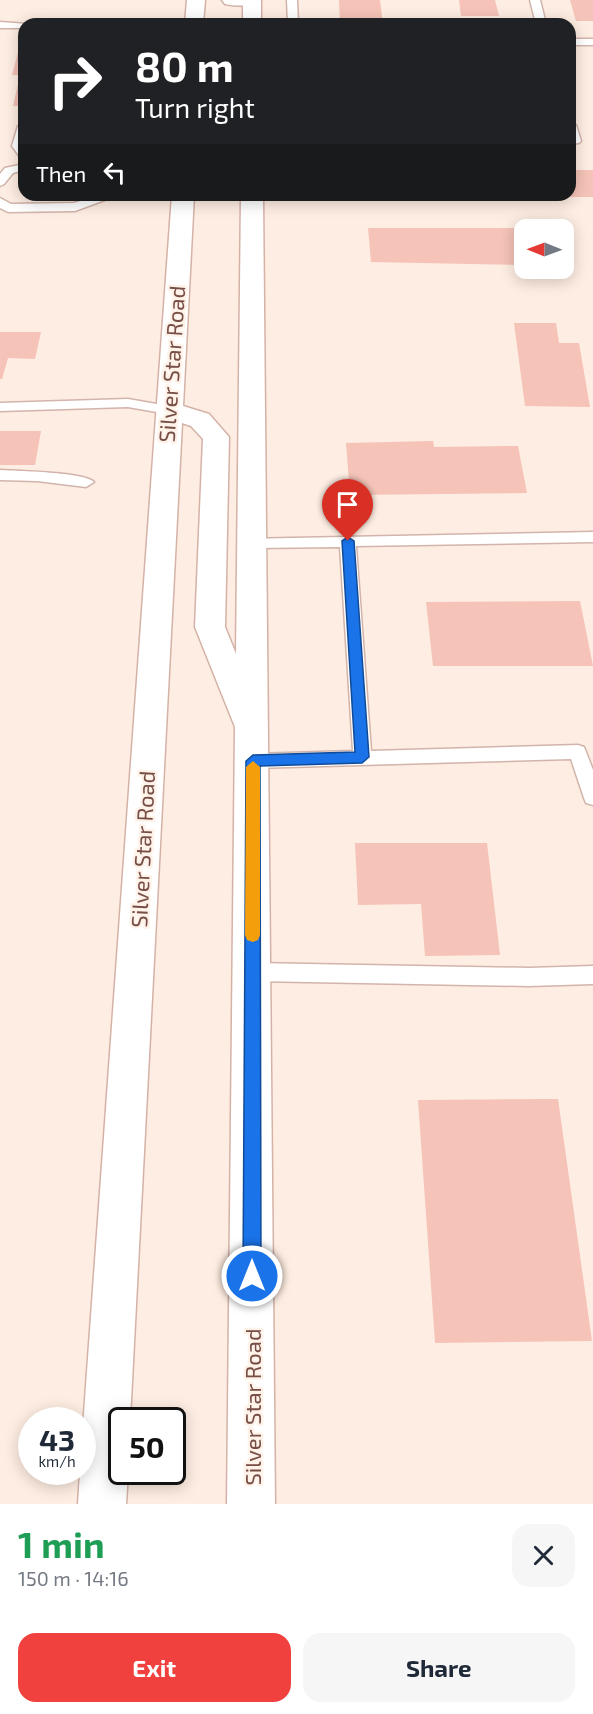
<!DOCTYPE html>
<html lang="en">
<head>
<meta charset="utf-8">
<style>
  :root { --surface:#fff; --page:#f6f6f7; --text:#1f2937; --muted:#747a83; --accent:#f1413e }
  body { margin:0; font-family:"Exo 2",sans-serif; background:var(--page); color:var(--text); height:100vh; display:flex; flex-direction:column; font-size:22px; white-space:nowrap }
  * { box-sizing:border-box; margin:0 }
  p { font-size:20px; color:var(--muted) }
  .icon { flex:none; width:33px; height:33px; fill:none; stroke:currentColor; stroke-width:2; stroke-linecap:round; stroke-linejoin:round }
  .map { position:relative; height:1504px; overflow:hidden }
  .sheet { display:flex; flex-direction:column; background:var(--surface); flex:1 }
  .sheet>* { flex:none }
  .top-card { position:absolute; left:18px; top:18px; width:558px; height:183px; border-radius:18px; box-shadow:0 3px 15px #0003; background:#202124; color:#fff; overflow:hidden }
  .needle { width:39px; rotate:271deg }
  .controls { position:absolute; left:514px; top:219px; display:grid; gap:12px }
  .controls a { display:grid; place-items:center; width:60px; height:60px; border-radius:12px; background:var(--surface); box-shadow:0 3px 15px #0003; font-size:30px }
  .speed { position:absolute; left:18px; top:1407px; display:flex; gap:12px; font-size:30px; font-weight:700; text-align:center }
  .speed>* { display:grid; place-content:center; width:78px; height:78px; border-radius:50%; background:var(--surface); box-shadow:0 3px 15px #0003; line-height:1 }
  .speed small { font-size:15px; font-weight:400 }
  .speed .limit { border:3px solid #111; border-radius:9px; background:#fff; color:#111 }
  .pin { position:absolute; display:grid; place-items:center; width:51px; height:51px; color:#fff; margin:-62px -26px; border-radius:50% 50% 50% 0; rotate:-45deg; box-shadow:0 0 6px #0007 }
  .pin .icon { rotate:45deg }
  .me { position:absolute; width:66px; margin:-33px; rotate:0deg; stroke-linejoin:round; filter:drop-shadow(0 0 4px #0008) }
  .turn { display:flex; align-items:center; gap:21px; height:126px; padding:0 18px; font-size:27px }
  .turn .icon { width:78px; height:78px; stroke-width:2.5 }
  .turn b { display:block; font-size:42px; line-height:51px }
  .then { display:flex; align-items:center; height:57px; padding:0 18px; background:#0003; gap:12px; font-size:22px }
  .round { display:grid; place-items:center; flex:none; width:63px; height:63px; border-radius:18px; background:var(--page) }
  .summary { display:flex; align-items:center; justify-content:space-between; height:102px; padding:0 18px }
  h1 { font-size:36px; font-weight:700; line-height:45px; color:#1e9e55 }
  .button { display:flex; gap:12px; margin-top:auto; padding:12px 18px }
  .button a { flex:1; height:69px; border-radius:18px; background:var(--accent); color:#fff; font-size:24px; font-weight:700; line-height:69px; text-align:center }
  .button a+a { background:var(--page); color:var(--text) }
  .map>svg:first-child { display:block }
</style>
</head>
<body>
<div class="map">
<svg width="593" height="1504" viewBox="0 0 593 1504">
  <rect width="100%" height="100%" fill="#feede2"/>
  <path fill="#f5c3b7" d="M339 0H380L383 24H340Z
    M459 0H495L499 16H461Z
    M570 0H593V21H576Z
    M23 33 24 106H13L20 75H12Z
    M571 170H593V197H570Z
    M368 228H525V265L371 262Z
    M514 323H556L559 343H579L590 407 525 406Z
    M0 332H41L35 359 8 358 2 379H0Z
    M0 431H41L35 465H0Z
    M433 441 434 447 518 446 527 493 350 495 346 443Z
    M580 601 593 666H433L426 602Z
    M355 843H487L500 955 425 956 421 904 358 905Z
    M558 1099 592 1341 435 1343 418 1100Z"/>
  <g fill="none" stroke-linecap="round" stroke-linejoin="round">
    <defs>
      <path id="service" d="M287 0H297L298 24H288Z
        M530 0H540L546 24H536Z
        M0 22 28 24H24V28H0Z
        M570 39H593V45H570Z
        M570 122 576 125 581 141 579 143 570 144Z
        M24 123V158L20 157 12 146 18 126Z
        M24 164V170L13 173 4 184 0 186V174L5 168Z
        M100 195H118L75 211 8 212 0 208V198L11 204 74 203Z
        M128 399 168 406 175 410 168 414 128 407 0 411V403Z
        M0 470C16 471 85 472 94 482L86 487 37 481 0 480Z
        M593 532V542L356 546 371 751 578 745 584 747 593 770V805L586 803 584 798 571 759 253 768 247 766 244 761 247 756 253 754 353 751 340 547 253 548 247 547 245 543 247 539Z
        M253 963 529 968 593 966V984L529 986 253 981 246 978 243 972 246 966Z"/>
      <path id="minor" d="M222 0H261L258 4C248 6 235 6 225 4Z"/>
      <path id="secondary" d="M187 0H205L203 24H185Z
        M243 0H261V24H243Z
        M172 195H194L183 406 209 414 229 437 225 627 236 654 241 195H263L275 1504H227L235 727 195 627 203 439 191 426 182 423 130 1420H122V1472H128L126 1504H78L80 1472H82V1441Z"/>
    </defs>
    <use href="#service" stroke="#d2b4aa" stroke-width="3"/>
    <use href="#minor" stroke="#d2b4aa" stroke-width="3"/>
    <use href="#secondary" stroke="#d5b2a7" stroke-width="3"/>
    <use href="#service" fill="#fff" fill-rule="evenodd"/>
    <use href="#minor" fill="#fff" fill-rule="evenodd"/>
    <use href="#secondary" fill="#fff" fill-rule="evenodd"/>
  </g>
  <path fill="#1a73e8" stroke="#114b97" stroke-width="1.5" d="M348 537 354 541 369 757 362 763 260 766 261 1276 258 1282 252 1285 246 1282 243 1276 246 761 253 755 355 752 342 541Z"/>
  <path fill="#f59e0b" d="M253 761 260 767V935L258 940 253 942 247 940 245 935 246 767Z"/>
  <g text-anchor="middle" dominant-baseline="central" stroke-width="5" stroke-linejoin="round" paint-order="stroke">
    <g font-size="22" fill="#774e46" stroke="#fff2e9">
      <text transform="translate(171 364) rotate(-86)">Silver Star Road</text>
      <text transform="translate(142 849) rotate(-87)">Silver Star Road</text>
      <text transform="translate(252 1407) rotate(-90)">Silver Star Road</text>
    </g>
  </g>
</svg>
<div class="controls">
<a><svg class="needle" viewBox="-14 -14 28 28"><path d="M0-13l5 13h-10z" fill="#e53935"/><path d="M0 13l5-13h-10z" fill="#747a83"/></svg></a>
</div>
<div class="speed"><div>43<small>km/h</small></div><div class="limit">50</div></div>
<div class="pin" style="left:348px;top:541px;background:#d93025"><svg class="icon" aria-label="arrive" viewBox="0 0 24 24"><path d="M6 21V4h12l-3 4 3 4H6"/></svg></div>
<svg class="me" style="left:252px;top:1276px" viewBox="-20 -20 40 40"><circle r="17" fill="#1a73e8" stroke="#fff" stroke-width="3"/><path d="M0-11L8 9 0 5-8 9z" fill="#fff"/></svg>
<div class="top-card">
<div class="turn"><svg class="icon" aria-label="right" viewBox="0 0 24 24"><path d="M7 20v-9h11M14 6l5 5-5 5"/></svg><div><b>80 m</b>Turn right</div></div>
<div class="then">Then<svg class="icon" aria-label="left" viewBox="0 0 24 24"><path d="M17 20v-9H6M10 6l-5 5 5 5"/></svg></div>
</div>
</div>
<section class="sheet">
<div class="summary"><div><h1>1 min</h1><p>150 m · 14:16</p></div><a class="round"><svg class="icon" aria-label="close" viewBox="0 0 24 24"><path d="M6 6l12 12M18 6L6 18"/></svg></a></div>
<div class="button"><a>Exit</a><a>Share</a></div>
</section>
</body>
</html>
